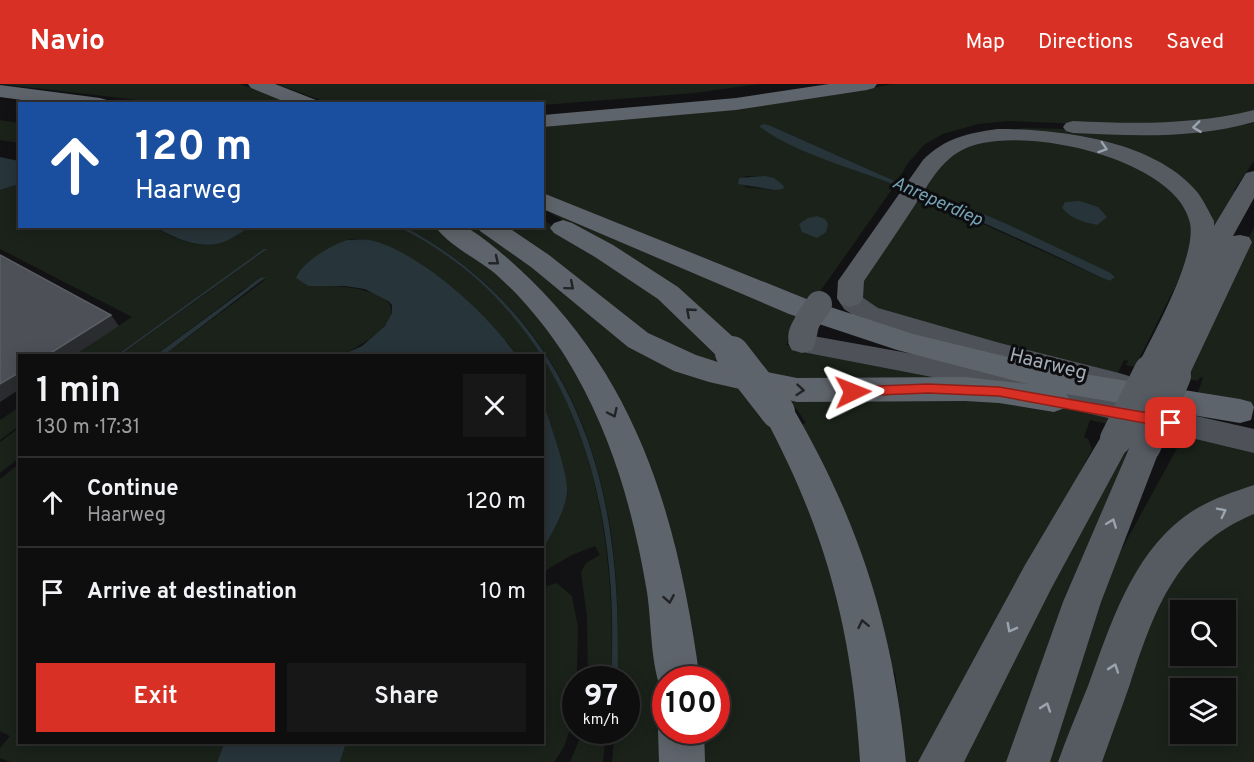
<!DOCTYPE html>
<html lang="en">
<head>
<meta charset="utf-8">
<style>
  :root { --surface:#0e0e0f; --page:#171718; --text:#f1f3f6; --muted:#9b9c9e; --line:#2e2e2f; --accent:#d93025 }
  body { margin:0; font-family:Overpass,sans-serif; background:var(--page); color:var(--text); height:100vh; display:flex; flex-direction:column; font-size:22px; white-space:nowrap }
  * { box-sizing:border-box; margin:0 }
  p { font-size:20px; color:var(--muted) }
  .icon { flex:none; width:33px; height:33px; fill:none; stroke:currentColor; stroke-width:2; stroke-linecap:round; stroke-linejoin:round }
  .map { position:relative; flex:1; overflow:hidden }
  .drawer { position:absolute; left:18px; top:270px; width:526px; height:390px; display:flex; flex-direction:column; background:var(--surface); border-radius:0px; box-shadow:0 3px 15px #0003,0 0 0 2px var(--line) }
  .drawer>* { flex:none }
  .top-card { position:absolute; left:18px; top:18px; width:526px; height:126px; border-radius:0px; box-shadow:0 3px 15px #0003,0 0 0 2px var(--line); background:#1a4fa0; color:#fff; overflow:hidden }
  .controls { position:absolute; left:1170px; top:516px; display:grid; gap:12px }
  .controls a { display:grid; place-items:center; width:66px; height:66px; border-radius:0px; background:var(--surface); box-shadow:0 3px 15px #0003,0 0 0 2px var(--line); font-size:30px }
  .speed { position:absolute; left:562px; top:582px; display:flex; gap:12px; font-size:30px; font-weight:700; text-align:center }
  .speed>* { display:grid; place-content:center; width:78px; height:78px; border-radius:50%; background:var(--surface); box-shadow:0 3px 15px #0003,0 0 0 2px var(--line); line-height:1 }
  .speed small { font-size:15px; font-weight:400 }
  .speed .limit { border:9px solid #d22; background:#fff; color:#111 }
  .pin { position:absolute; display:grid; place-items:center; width:51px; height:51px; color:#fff; margin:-26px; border-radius:12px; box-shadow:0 3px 9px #0006 }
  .me { position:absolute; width:66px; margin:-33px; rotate:88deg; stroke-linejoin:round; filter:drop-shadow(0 0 4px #0008) }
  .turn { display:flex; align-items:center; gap:21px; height:126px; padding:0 18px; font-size:27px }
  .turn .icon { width:78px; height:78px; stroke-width:2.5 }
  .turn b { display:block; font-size:42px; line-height:51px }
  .round { display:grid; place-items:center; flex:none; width:63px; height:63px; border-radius:0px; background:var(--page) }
  .summary { display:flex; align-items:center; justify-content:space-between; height:102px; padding:0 18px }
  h1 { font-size:36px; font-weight:600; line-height:45px }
  .cta { display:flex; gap:12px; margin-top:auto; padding:12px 18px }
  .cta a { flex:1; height:69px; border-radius:0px; background:var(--accent); color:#fff; font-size:24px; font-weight:600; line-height:69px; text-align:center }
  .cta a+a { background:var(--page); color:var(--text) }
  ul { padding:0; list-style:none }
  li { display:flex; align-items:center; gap:18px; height:90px; padding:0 18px; border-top:2px solid var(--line) }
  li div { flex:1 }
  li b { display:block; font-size:22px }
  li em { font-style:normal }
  header { display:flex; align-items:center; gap:36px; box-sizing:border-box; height:84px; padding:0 30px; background:var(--accent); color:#fff }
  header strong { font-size:28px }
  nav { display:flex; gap:33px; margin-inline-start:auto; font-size:21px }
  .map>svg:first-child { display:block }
</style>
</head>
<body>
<header>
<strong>Navio</strong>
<nav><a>Map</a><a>Directions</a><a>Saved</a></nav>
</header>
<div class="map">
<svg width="1254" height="678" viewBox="0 0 1254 678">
  <rect width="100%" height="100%" fill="#121214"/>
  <path fill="#1a221a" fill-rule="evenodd" d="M0 0H240L296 19 191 20 138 16Z
    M276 0H759L695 9 543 21 329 19Z
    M894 0H1254V28L1248 31 1144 43 1008 37 978 40 943 50 924 61 908 79 897 98 771 42 760 41 782 56 895 101 812 219 543 109V43L742 25ZM745 92 770 93 784 102 775 106 745 103Z
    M0 36 19 39V59L0 56Z
    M1254 39V77L1234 106 1238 109 1210 156 1203 126 1123 68 979 49 1024 44 1198 48Z
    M1033 53 1118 73 1166 100 1196 139 1185 183 1135 283 1126 281 1128 277 1124 276 1116 293 876 228 856 207 919 111 1100 193 1110 197 1115 193 1109 188 958 119 921 108 938 79 966 60Z
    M19 100 20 142 156 143C175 157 207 167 229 155 237 151 245 143 253 143 284 139 317 143 348 143 364 143 383 140 398 143 416 146 452 175 467 187 589 285 617 447 611 595H588L587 533 581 488 586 479 600 471 595 462 572 471 543 488V465L560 433 568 407 556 357 543 319V272L516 271 508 259 369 156C362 156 352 154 345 157 329 164 307 177 297 191L308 202C380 199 436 223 342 271H164L266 195 245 204 156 271H120L267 166 117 271H92L97 267 90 271H73L132 233 0 165V106Z
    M543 119 802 228 786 261 1009 304 773 298 619 168 543 125Z
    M543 136 627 186 715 267 717 280 669 267 495 143 543 142Z
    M405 143H435L458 158 522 211 556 253 615 361 663 566 668 678H612L615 647 627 646V596L618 595C618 562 618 528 616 495 605 343 542 216 405 143Z
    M456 143H483L704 290 1025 314 1254 363V410L1192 440 1071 678H1043L1089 525 1181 357 1090 336 1084 353 1088 355 1092 365 1020 507 929 678H906L895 588 890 587 800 341 806 339 787 311 770 335 851 518 860 678H694L692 647 717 646V596L688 595 617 321Z
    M1254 143V321L1197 311 1203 294 1200 293 1198 297 1182 294Z
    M19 323V342L0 356V336Z
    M19 344V374L0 389V358Z
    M1124 359 1138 360 1019 678H952Z
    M19 380 20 658 225 659 217 678H10L0 674V664L10 652 0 647V395Z
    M1254 425V678H1090L1141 537 1194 461ZM1180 526H1226V572H1180ZM1180 604H1226V650H1180Z
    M557 499 572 512 578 543 576 628 564 663 554 678H340L346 659 543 658V503Z
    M583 647H606L603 678H570Z"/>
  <path fill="#273439" d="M764 40 771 42 897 98 895 101C855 85 791 68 759 42Z
    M0 73 19 77V100L0 106Z
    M765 92 774 94 784 102 783 105 775 106 738 100 739 94Z
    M921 108 958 119 1009 141 1109 188 1115 193 1110 197 1100 193C1041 164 980 137 919 111Z
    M1080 117 1098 123 1107 133 1097 141C1083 138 1072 135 1062 124L1065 118Z
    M817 132 825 135 828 140 826 148 817 154 802 148 799 140 808 134Z
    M156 143 250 142V143C241 148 231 156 220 159 200 165 173 154 156 143Z
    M399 143H405C526 208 593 319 611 454 618 501 618 548 618 595H611C621 415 572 230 399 143Z
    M347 156C354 156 363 155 370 156 419 167 489 231 516 271H342L362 262 385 242 392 229V221L388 217 365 205 345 202H308L296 194C301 179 331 161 347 156Z
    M264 165H267L120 271H117Z
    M266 193 164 271H156L260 194Z
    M543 319C549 335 570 395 567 409 564 430 553 447 543 465Z
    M225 658H346V659L340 678H217Z"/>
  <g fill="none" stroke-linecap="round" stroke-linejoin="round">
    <path stroke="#273439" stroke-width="3" d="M891 98 908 105"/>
    <path fill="#4e5258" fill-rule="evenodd" d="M850 206 859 208 862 213 878 224 1000 259 1119 289 1129 292 1133 299 1129 306 1119 309 1000 279 860 236 844 225 837 214 841 208Z
      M802 250 958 278 1254 345V369L958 298 792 266 788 259 792 252Z"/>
    <path fill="#565b62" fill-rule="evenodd" d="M1254 26V38C1194 55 1134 52 1073 49L1066 47 1063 43 1066 39 1073 37C1135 40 1193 41 1254 26Z
      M998 45C1061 45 1156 57 1198 109 1204 117 1209 128 1214 137V142L1246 89 1254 87V114L1233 152 1240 151 1249 153 1252 158 1185 300 1175 303 1165 300 1161 293 1150 298 1140 294 1135 287C1151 254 1197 174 1190 139 1177 73 1007 35 957 69 938 81 927 103 915 121 898 147 881 172 864 197L863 214 859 220 850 223 841 220 837 214 838 197 923 76C945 54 968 49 998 45Z
      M808 227 818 229 822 236C816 246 818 256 812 266L802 269 792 266C784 253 790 241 798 229Z
      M1116 342 1127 346 1132 355 1051 505 964 678H918L1025 481 1105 346Z
      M1145 349 1156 353 1161 362 1101 518 1050 678H1006L1063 518 1134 353Z
      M1254 401V430C1176 462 1154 527 1130 600 1121 626 1111 652 1102 678H1058C1067 652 1078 627 1088 602 1110 542 1131 473 1184 433 1205 417 1230 409 1254 401Z"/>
    <path fill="#5e646b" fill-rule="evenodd" d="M248 0H275L316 16 319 20H290L251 4Z
      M829 0H877L874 4 867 6 736 26 543 43V31L736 14Z
      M0 1 100 14 107 16 110 20H51L0 13Z
      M543 109 809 216 913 250 1065 287 1240 315 1251 318 1254 323 1251 336 1240 339 1066 310 1070 316 1065 324 1054 328 999 319 965 317 797 318 709 298 674 287 628 263 531 183 480 147 477 142H506L549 171 648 249 696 271 721 279 797 294 965 293 1028 300 897 266 789 230 543 125Z
      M563 136 572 139 613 161 678 203 743 262 747 269 743 276 732 280 721 276 658 215 595 173 554 149 550 144 554 139Z
      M435 142C443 142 454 141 462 142 476 145 518 183 530 195 643 305 679 444 700 596H666V613L663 611C650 580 652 542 647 508 634 431 614 358 575 289 556 254 523 213 492 187 474 173 448 161 435 142Z
      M778 316 790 319C859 436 893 543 906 678H860C852 545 826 446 762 328L766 319Z
      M666 629V646H704L705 678H659L658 646Z"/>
    <path stroke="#565b62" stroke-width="26" d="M808 236 819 220"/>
    <path stroke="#565b62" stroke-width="32" d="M1116 355 1150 287
      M1145 362 1175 292"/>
    <path stroke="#5e646b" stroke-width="34" d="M732 269 778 328"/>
  </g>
  <path fill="#2b2c30" d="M111 231 119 242 73 272H46Z
    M20 288V305L0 318V300Z"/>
  <path fill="#4d5056" stroke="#5b5e65" stroke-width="1.5" d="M0 171 111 231 46 272H20V288L0 300Z"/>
  <defs><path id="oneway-chevron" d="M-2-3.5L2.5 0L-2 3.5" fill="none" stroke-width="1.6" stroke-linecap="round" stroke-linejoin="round" transform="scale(1.5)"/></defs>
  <g stroke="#9aa4ae">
    <use href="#oneway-chevron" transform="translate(1197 43) rotate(173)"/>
    <use href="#oneway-chevron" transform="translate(1103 64) rotate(18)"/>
    <use href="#oneway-chevron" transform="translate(1222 428) rotate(-27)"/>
    <use href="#oneway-chevron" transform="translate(1112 439) rotate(-69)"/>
    <use href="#oneway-chevron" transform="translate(1011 544) rotate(118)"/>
    <use href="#oneway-chevron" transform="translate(1114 584) rotate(-71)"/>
    <use href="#oneway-chevron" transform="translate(1046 623) rotate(-71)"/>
  </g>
  <g stroke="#212326">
    <use href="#oneway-chevron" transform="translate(495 177) rotate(39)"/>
    <use href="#oneway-chevron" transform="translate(570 202) rotate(40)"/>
    <use href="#oneway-chevron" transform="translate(690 228) rotate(-139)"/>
    <use href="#oneway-chevron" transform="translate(800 306) rotate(5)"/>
    <use href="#oneway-chevron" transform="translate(613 329) rotate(65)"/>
    <use href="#oneway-chevron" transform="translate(669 515) rotate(80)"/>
    <use href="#oneway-chevron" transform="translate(863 540) rotate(-102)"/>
  </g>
  <path fill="#d93025" stroke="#8d1f18" stroke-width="1.5" d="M928 300 999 303 1171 333 1178 339 1171 344 999 312 928 309 853 312 846 308 853 303Z"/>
  <g text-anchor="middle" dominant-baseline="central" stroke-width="6" stroke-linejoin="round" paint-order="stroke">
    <g font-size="18" font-style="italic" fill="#75a2b5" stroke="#0d0d0f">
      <text transform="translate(937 118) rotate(24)">Anreperdiep</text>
    </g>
    <g font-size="20" fill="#a2acb6" stroke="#0d0d0f">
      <text transform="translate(1048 281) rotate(14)">Haarweg</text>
    </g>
  </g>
</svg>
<div class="controls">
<a><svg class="icon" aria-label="search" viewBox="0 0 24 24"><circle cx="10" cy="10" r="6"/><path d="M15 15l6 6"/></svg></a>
<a><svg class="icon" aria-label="layers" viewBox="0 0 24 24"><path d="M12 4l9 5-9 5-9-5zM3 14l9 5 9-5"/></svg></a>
</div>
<div class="speed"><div>97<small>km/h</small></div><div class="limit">100</div></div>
<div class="pin" style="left:1171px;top:339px;background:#d93025"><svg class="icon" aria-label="arrive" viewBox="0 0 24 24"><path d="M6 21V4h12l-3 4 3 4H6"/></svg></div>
<svg class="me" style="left:853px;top:308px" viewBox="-20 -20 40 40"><path d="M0-17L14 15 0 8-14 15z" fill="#d93025" stroke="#fff" stroke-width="4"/></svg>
<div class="top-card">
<div class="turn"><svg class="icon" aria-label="ahead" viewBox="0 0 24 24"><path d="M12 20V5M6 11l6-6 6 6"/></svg><div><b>120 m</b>Haarweg</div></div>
</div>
<section class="drawer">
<div class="summary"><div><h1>1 min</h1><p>130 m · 17:31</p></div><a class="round"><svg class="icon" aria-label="close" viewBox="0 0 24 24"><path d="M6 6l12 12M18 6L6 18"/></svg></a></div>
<ul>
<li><svg class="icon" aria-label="ahead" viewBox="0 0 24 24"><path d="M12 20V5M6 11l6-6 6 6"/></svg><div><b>Continue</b><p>Haarweg</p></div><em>120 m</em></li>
<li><svg class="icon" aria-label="arrive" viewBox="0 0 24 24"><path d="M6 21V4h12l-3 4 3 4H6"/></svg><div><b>Arrive at destination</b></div><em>10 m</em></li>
</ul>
<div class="cta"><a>Exit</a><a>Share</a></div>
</section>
</div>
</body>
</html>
